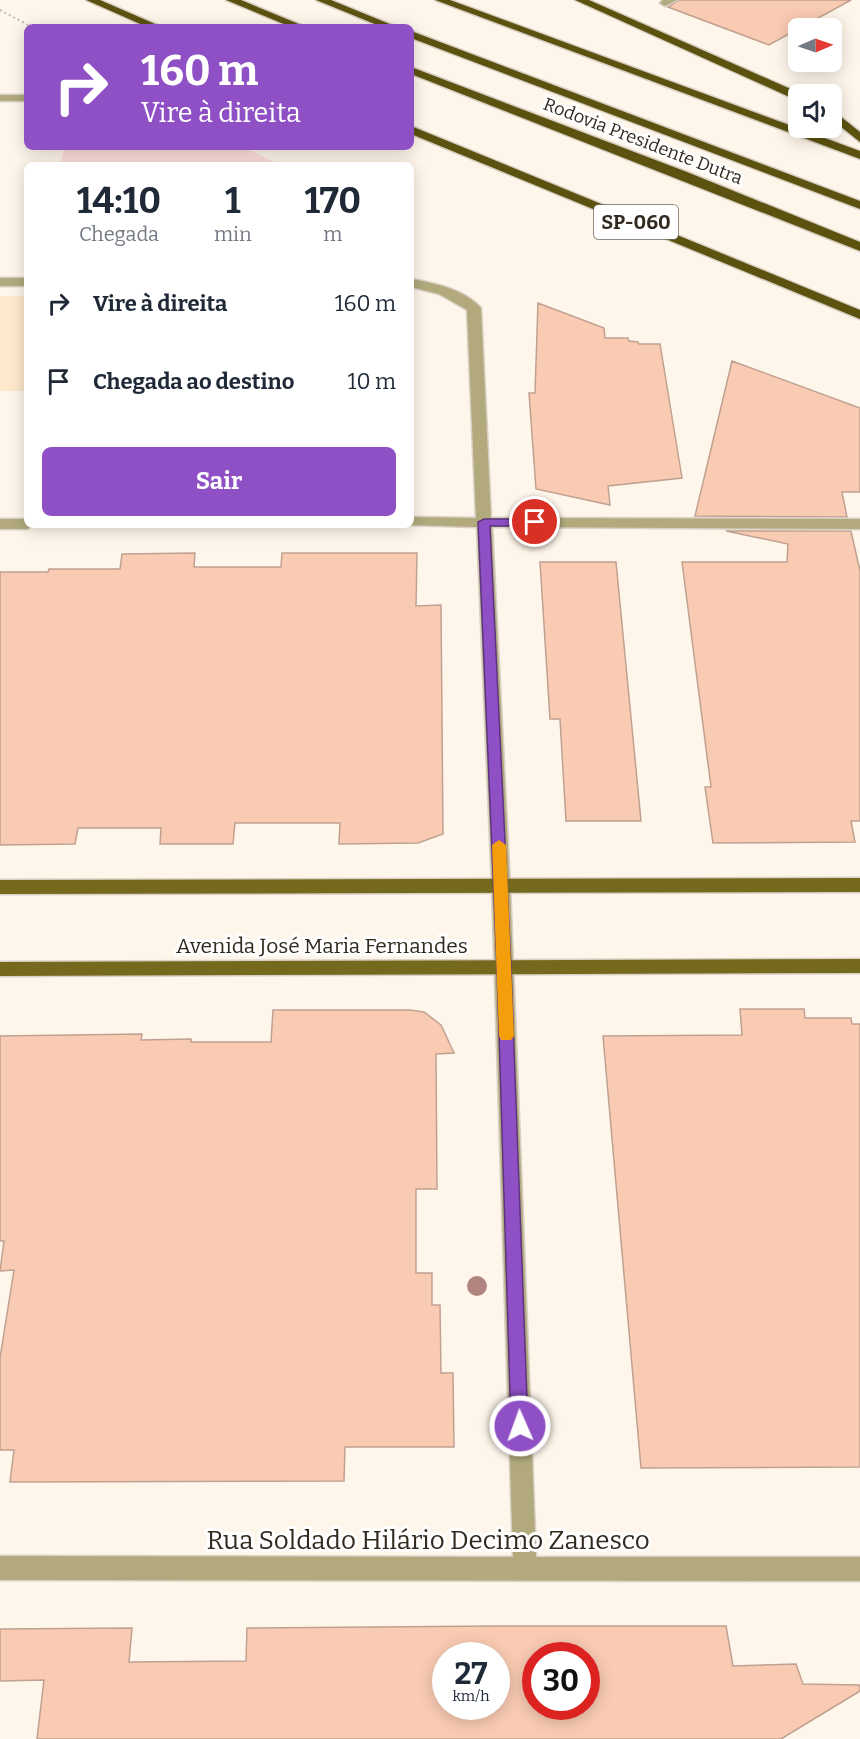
<!DOCTYPE html>
<html lang="pt">
<head>
<meta charset="utf-8">
<style>
  :root { --surface:#fff; --page:#f6f6f7; --text:#1f2937; --muted:#747a83; --accent:#8f50c5 }
  body { margin:0; font-family:Bitter,serif; background:var(--page); color:var(--text); height:100vh; display:flex; flex-direction:column; font-size:22px; white-space:nowrap }
  * { box-sizing:border-box; margin:0 }
  p { font-size:20px; color:var(--muted) }
  .icon { flex:none; width:33px; height:33px; fill:none; stroke:currentColor; stroke-width:2; stroke-linecap:round; stroke-linejoin:round }
  .map { position:relative; flex:1; overflow:hidden }
  .panel { position:absolute; left:24px; top:162px; width:390px; height:366px; display:flex; flex-direction:column; background:var(--surface); border-radius:9px; box-shadow:0 3px 15px #0003 }
  .panel>* { flex:none }
  .hud { position:absolute; left:24px; top:24px; width:390px; height:126px; border-radius:9px; box-shadow:0 3px 15px #0003; background:#8f50c5; color:#fff; overflow:hidden }
  .needle { width:39px; rotate:88deg }
  .controls { position:absolute; left:788px; top:18px; display:grid; gap:12px }
  .controls a { display:grid; place-items:center; width:54px; height:54px; border-radius:9px; background:var(--surface); box-shadow:0 3px 15px #0003; font-size:30px }
  .speed { position:absolute; left:432px; top:1642px; display:flex; gap:12px; font-size:30px; font-weight:700; text-align:center }
  .speed>* { display:grid; place-content:center; width:78px; height:78px; border-radius:50%; background:var(--surface); box-shadow:0 3px 15px #0003; line-height:1 }
  .speed small { font-size:15px; font-weight:400 }
  .speed .limit { border:9px solid #d22; background:#fff; color:#111 }
  .pin { position:absolute; display:grid; place-items:center; width:51px; height:51px; color:#fff; margin:-26px; border:3px solid #fff; border-radius:50%; box-shadow:0 2px 6px #0007 }
  .me { position:absolute; width:66px; margin:-33px; rotate:358deg; stroke-linejoin:round; filter:drop-shadow(0 0 4px #0008) }
  .turn { display:flex; align-items:center; gap:21px; height:126px; padding:0 18px; font-size:27px }
  .turn .icon { width:78px; height:78px; stroke-width:2.5 }
  .turn b { display:block; font-size:42px; line-height:51px }
  .eta { display:flex; justify-content:space-evenly; align-items:center; height:102px; text-align:center }
  .eta b { font-size:36px; font-weight:700; line-height:42px }
  .primary-button { display:flex; gap:12px; margin-top:auto; padding:12px 18px }
  .primary-button a { flex:1; height:69px; border-radius:9px; background:var(--accent); color:#fff; font-size:24px; font-weight:700; line-height:69px; text-align:center }
  ul { padding:0; list-style:none }
  li { display:flex; align-items:center; gap:18px; height:78px; padding:0 18px }
  li div { flex:1 }
  li b { display:block; font-size:22px }
  li em { font-style:normal }
  .map>svg:first-child { display:block }
</style>
</head>
<body>
<div class="map">
<svg width="860" height="1739" viewBox="0 0 860 1739">
  <rect width="100%" height="100%" fill="#fff6eb"/>
  <path fill="#fee9cd" d="M0 296H27V391H0Z"/>
  <path fill="#ffdfdd" d="M64 147H243L280 165H60Z"/>
  <path fill="#facbb3" stroke="#c0a191" stroke-width="1.5" fill-rule="evenodd" d="M679 0H851L769 45 668 7Z
    M538 303 604 328 605 338H628L629 341 638 342 639 344H660L682 478 608 486 610 505 536 489 529 393H535Z
    M732 361 860 408V492H842L847 517 695 516Z
    M726 531H851L860 571V821H851L855 842 713 843 705 787H711L682 562H787L788 544Z
    M195 553 194 567H281L282 553H417L416 606 441 605 443 834 418 843 339 844 340 823H235L233 844H160L161 828H78L75 844 0 845V572H48L49 569H120L122 554Z
    M540 562H616L641 821H566L560 719H550Z
    M740 1009H804L805 1018H851L852 1024H860V1467L641 1468 603 1036 742 1035Z
    M273 1010H410L424 1012 441 1025 454 1053 436 1054 437 1189H416V1273H432V1305H440L441 1373H453L454 1447H345L344 1481 10 1482 14 1450H0V1358L14 1270 0 1271 4 1241H0V1036L142 1034 141 1040 191 1039V1042H271Z
    M496 1626H726L733 1666 796 1664 803 1684 860 1685V1691L781 1739H37L44 1680 0 1681V1629L132 1628 129 1662 246 1661 247 1628ZM446 1656H496V1707H446ZM536 1656H586V1707H536Z"/>
  <g fill="none" stroke-linecap="round" stroke-linejoin="round">
    <defs>
      <path id="minor" d="M663 0H677L665 6 660 3Z
        M0 95H27V101H0Z
        M0 278H27V286H0Z
        M411 279C434 283 464 289 481 308L491 518 860 519V529L492 527 510 886 536 1557H860V1581L0 1580V1556L513 1557 492 886 477 527 405 525H411V517L476 518 467 310 439 294 411 287Z
        M0 519H27V525H34L27 529H0Z"/>
      <path id="major" d="M860 878V892L0 894V880Z
        M860 959V973L0 976V962Z"/>
      <path id="highway" d="M86 0H100L162 27H147Z
        M226 0H241L306 27H291Z
        M316 0H331L397 27H382Z
        M435 0H450L860 151V159Z
        M575 0H589L802 94H798V100L794 99Z
        M411 31 860 201V209L411 38Z
        M411 67 687 172 860 242V251L411 74Z
        M831 109 860 132V142L831 119Z
        M411 126 860 310V319L411 134Z"/>
    </defs>
    <use href="#minor" stroke="#dad1c6" stroke-width="3"/>
    <use href="#major" stroke="#dad1c6" stroke-width="3"/>
    <use href="#highway" stroke="#dad1c6" stroke-width="3"/>
    <path stroke="#c1b8ad" stroke-width="2" stroke-dasharray="2 3" stroke-linecap="butt" d="M0 10 32 27"/>
    <use href="#minor" fill="#b2aa7d" fill-rule="evenodd"/>
    <use href="#major" fill="#75691e" fill-rule="evenodd"/>
    <use href="#highway" fill="#5c5210" fill-rule="evenodd"/>
  </g>
  <circle fill="#b2847f" cx="477" cy="1286" r="10"/>
  <path fill="#8f50c5" stroke="#5d3480" stroke-width="1.5" d="M484 519H535L541 522 535 526H490L511 968 528 1426 526 1431 520 1434 514 1431 511 1426 497 968 478 522Z"/>
  <path fill="#f59e0b" d="M499 840 506 845 514 1036 511 1040H501L499 1036 492 845Z"/>
  <g text-anchor="middle" dominant-baseline="central" stroke-width="6" stroke-linejoin="round" paint-order="stroke">
    <g font-size="18" fill="#322a1f" stroke="#fff">
      <text transform="translate(643 141) rotate(21)">Rodovia Presidente Dutra</text>
    </g>
    <rect fill="#fff" stroke="#706a62" stroke-width="1.5" x="594" y="205" width="84" height="34" rx="4.5"/>
    <g font-size="20" font-weight="bold" fill="#322a1f">
      <text x="636" y="222">SP-060</text>
    </g>
    <g font-size="21" fill="#322a1f" stroke="#fff">
      <text x="322" y="946">Avenida José Maria Fernandes</text>
    </g>
    <g font-size="26" fill="#322a1f" stroke="#fff">
      <text x="428" y="1540">Rua Soldado Hilário Decimo Zanesco</text>
    </g>
  </g>
</svg>
<div class="controls">
<a><svg class="needle" viewBox="-14 -14 28 28"><path d="M0-13l5 13h-10z" fill="#e53935"/><path d="M0 13l5-13h-10z" fill="#747a83"/></svg></a>
<a><svg class="icon" aria-label="sound" viewBox="0 0 24 24"><path d="M4 9h4l5-4v14l-5-4H4zM17 9q2 3 0 6"/></svg></a>
</div>
<div class="speed"><div>27<small>km/h</small></div><div class="limit">30</div></div>
<div class="pin" style="left:535px;top:522px;background:#d93025"><svg class="icon" aria-label="arrive" viewBox="0 0 24 24"><path d="M6 21V4h12l-3 4 3 4H6"/></svg></div>
<svg class="me" style="left:520px;top:1426px" viewBox="-20 -20 40 40"><circle r="17" fill="#8f50c5" stroke="#fff" stroke-width="3"/><path d="M0-11L8 9 0 5-8 9z" fill="#fff"/></svg>
<div class="hud">
<div class="turn"><svg class="icon" aria-label="right" viewBox="0 0 24 24"><path d="M7 20v-9h11M14 6l5 5-5 5"/></svg><div><b>160 m</b>Vire à direita</div></div>
</div>
<section class="panel">
<div class="eta">
<div><b>14:10</b><p>Chegada</p></div>
<div><b>1</b><p>min</p></div>
<div><b>170</b><p>m</p></div>
</div>
<ul>
<li><svg class="icon" aria-label="right" viewBox="0 0 24 24"><path d="M7 20v-9h11M14 6l5 5-5 5"/></svg><div><b>Vire à direita</b></div><em>160 m</em></li>
<li><svg class="icon" aria-label="arrive" viewBox="0 0 24 24"><path d="M6 21V4h12l-3 4 3 4H6"/></svg><div><b>Chegada ao destino</b></div><em>10 m</em></li>
</ul>
<div class="primary-button"><a>Sair</a></div>
</section>
</div>
</body>
</html>
